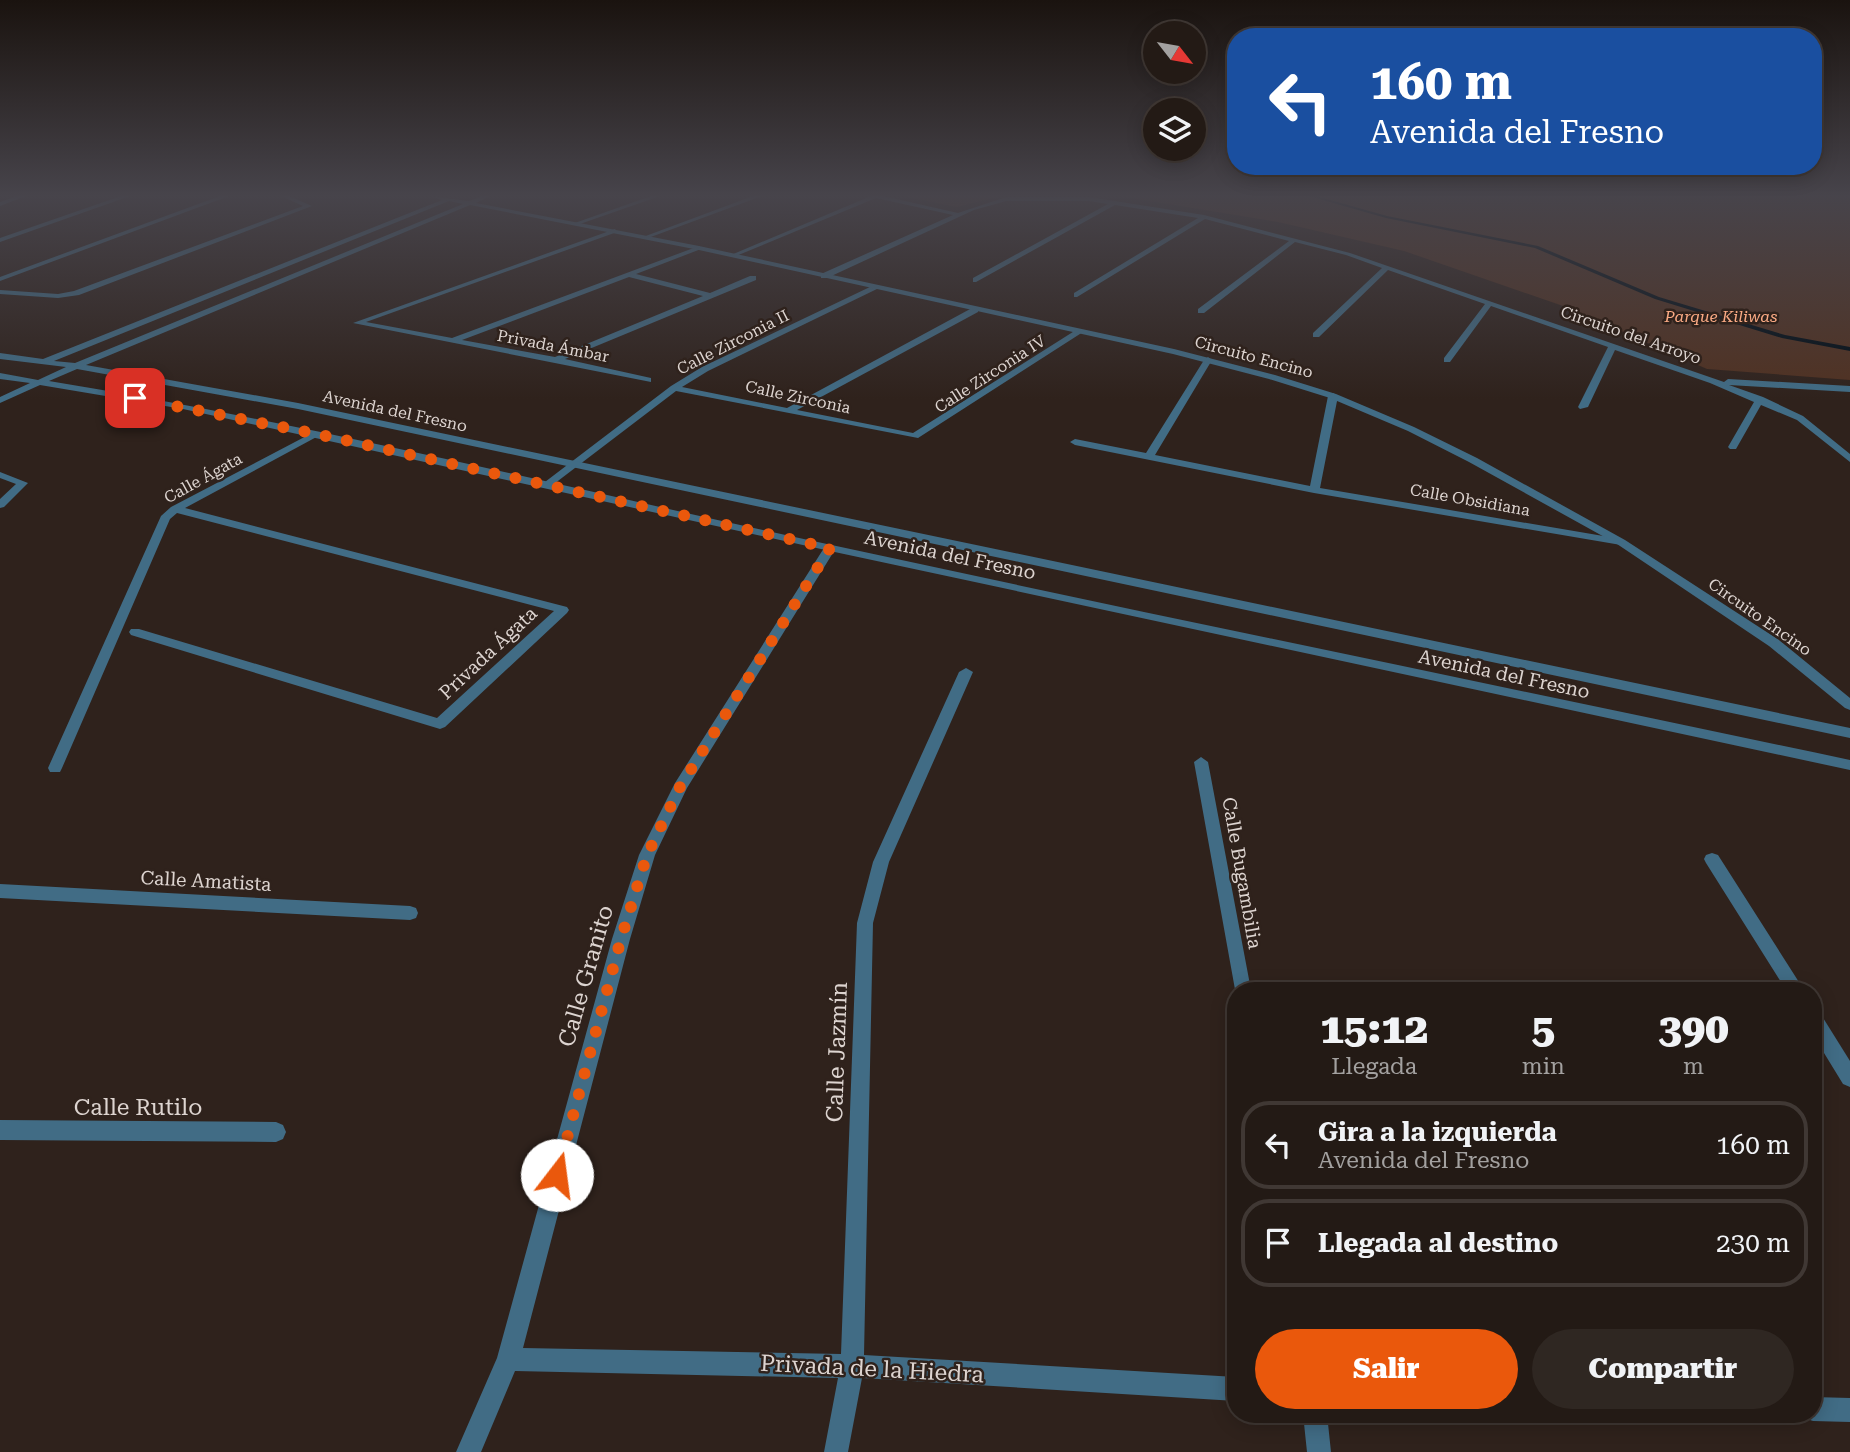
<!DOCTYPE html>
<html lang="es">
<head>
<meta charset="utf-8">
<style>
  :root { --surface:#231a15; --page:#2f2722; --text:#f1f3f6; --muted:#a3a1a0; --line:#403834; --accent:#ea580c }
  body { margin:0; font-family:"Roboto Serif",serif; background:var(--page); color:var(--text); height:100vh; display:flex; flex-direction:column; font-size:26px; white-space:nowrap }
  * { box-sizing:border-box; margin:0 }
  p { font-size:23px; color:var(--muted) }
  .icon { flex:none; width:38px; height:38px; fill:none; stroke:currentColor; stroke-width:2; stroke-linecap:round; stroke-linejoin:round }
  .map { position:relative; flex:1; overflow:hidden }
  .side { position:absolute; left:1227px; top:982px; width:595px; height:441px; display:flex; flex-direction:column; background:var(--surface); border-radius:28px; box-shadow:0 4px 18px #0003,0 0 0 2px var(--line) }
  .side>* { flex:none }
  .guide { position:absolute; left:1227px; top:28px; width:595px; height:147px; border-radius:28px; box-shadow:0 4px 18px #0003,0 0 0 2px var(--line); background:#1a4fa0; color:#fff; overflow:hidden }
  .needle { width:46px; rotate:121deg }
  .controls { position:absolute; left:1143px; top:21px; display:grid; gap:14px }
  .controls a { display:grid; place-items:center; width:63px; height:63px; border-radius:50%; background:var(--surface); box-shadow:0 4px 18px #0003,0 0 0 2px var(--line); font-size:35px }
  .pin { position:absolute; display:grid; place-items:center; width:60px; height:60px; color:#fff; margin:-30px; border-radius:14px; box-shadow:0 4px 10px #0006 }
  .me { position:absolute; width:77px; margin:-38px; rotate:15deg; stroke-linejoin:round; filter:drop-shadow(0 0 5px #0008) }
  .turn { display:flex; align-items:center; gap:24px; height:147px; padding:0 28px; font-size:32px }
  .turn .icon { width:91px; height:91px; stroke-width:2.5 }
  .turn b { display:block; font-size:49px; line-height:60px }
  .eta { display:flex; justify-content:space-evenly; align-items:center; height:119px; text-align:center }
  .eta b { font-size:42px; font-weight:800; line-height:49px }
  .cta { display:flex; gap:14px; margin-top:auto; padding:14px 28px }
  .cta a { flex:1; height:80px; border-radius:42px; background:var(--accent); color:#fff; font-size:28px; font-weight:800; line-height:80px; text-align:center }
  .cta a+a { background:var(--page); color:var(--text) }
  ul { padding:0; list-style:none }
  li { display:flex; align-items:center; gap:21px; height:88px; margin:0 14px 10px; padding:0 14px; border:4px solid var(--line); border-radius:28px }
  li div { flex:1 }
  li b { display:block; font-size:26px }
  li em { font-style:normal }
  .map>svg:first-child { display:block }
</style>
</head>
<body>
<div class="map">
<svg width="1850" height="1452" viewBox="0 0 1850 1452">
  <rect width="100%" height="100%" fill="#2f221c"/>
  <path fill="#503121" d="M902 196H1001L957 207Z
    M1119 196H1850V380L1707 369 1566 307 1404 251 1278 222Z"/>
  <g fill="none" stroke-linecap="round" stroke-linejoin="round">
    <path fill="#000d16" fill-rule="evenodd" d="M1309 196H1316L1387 216 1538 246 1659 297 1785 335 1850 347V351L1782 338 1655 299 1535 248 1386 218Z"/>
    <path fill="#416c85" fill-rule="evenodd" d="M17 196H26L0 206V202Z
      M121 196H130L0 242V238Z
      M220 196H229L0 281V277Z
      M281 196H289L312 206 79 295 58 298 0 294V290L58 294 74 291 303 206Z
      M651 196H660L577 225 572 224Z
      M753 196H762L648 238 643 237Z
      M871 196H883L958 213 1006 197H1089L1204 215 1350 253 1724 382 1728 379 1850 386V392L1729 385 1763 397 1803 416 1850 454V462L1797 420 1761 405 1736 449H1730L1728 447 1754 402 1710 383 1615 350 1588 407 1580 409 1578 407 1608 347 1491 306 1450 362H1444V358L1485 304 1388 270 1319 337H1313V333L1382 268 1346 255 1295 242 1204 313H1198V309L1289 241 1205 219 1077 297H1074V293L1198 218 1115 205 976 282H973V278L1108 204 1089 201H1006L974 210 827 278H821V274L953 215 876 198 736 256 731 255Z
      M615 229 617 232 366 322 452 338 699 246 701 249 636 274 710 293 750 276H756V280L565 359 651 378V382L353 323ZM629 277 703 296 555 357 462 340Z
      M872 286 879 288 708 371 682 387 787 408 972 308H978V312L797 410 913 433 1076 330 1083 332 918 438 676 391 550 487 546 488 541 485 671 386 702 367Z
      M1208 357 1212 360 1155 455 1310 486 1328 396 1333 393 1338 396 1320 488 1621 539 1627 542 1621 545 1314 493 1075 445 1070 442 1075 439 1146 453 1204 360Z
      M314 432 322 434 185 508 567 607 569 610 567 613 445 727 440 729 131 635 129 632 131 629H139L437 718 554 611 177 513 170 519 62 768 60 772H50L48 768 161 516 171 507Z
      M0 472 28 483 4 507 0 508V499L16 484 0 478Z
      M830 545 836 548 687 788 655 855 630 939 523 1348 841 1354 857 923 873 862 959 672 966 668 973 672 889 862 873 923 864 1355 1236 1377V1401L862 1378 848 1452H824L838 1378 515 1371 481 1452H456L497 1358 612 939 639 855 675 783 824 548Z
      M1201 757 1208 762 1251 990H1236V995L1194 762Z
      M1712 853 1718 855 1804 990H1786L1706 863 1704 859 1706 855Z
      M0 884 410 906 416 908 418 913 416 918 410 920 0 898Z
      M1813 1011 1820 1013 1850 1061V1087L1843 1084 1813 1035Z
      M0 1120 276 1122 283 1125 286 1132 283 1139 276 1142 0 1140Z
      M1813 1397 1850 1398V1422L1813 1421 1804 1418 1803 1414H1813Z
      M1303 1414H1327L1331 1452H1307Z"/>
    <path fill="#416c85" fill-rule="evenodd" d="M429 196 469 201 482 196H490L476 203 699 246 1174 349 1275 375 1336 394 1414 427 1477 458 1625 540 1779 640 1850 698V710L1845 708 1769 646 1617 544 1469 462 1408 431 1330 398 1269 379 1173 354 699 250 470 205 86 365 298 403 1850 728V738L298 409 77 369 49 381C311 424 568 488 827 544 1168 618 1509 688 1850 760V770L830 551 183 409 40 385 0 403V397L30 383 0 379V373L38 380 66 367 0 359V353L43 359 442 200ZM449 201 463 204 75 363 54 361Z"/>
  </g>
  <linearGradient id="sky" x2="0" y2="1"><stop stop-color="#1a130f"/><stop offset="0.49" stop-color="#47444b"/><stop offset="1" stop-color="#47444b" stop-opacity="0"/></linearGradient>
  <rect width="1850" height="399" fill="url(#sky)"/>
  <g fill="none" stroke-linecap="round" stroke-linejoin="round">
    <path stroke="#ea580c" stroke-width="12" stroke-dasharray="0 21.6" d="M135 398 317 434 830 548 680 787 647 855 621 939 557 1175"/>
  </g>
  <g text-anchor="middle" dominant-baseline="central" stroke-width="5" stroke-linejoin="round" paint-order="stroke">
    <g font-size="16" font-style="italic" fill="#faaa84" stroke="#2f221c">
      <text x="1721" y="316">Parque Kiliwas</text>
    </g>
    <g font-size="16" fill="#ddd4d0" stroke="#2f221c">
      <text transform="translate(1631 335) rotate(19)">Circuito del Arroyo</text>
      <text transform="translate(733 342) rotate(-27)">Calle Zirconia II</text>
      <text transform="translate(553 346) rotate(11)">Privada Ámbar</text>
      <text transform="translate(1254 357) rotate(15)">Circuito Encino</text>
      <text transform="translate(990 374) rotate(-33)">Calle Zirconia IV</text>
      <text transform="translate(798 397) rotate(12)">Calle Zirconia</text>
      <text transform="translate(395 411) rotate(12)">Avenida del Fresno</text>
      <text transform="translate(203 478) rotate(-29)">Calle Ágata</text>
      <text transform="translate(1470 500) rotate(10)">Calle Obsidiana</text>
      <text transform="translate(1760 617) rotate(35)">Circuito Encino</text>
    </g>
    <g font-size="19" fill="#ddd4d0" stroke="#2f221c">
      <text transform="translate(950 555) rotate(12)">Avenida del Fresno</text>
      <text transform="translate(488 653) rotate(-43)">Privada Ágata</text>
      <text transform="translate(1504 674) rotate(12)">Avenida del Fresno</text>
      <text transform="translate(1242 873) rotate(80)">Calle Bugambilia</text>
      <text transform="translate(206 881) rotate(3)">Calle Amatista</text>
    </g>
    <g font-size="23" fill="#ddd4d0" stroke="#2f221c">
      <text transform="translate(586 976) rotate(-74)">Calle Granito</text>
      <text transform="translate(837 1052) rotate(-88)">Calle Jazmín</text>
      <text x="138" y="1107">Calle Rutilo</text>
      <text transform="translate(872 1369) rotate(3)">Privada de la Hiedra</text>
    </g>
  </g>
</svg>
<div class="controls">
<a><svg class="needle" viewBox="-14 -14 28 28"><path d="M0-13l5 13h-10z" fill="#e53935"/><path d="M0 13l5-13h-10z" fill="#a3a1a0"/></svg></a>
<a><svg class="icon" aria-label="layers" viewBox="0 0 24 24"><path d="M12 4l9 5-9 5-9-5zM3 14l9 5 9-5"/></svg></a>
</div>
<div class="pin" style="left:135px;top:398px;background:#d93025"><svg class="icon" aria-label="arrive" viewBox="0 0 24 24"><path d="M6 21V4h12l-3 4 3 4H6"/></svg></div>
<svg class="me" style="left:557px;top:1175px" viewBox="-20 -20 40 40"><circle r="19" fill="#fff"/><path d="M0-13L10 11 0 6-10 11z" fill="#ea580c"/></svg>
<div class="guide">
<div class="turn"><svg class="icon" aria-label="left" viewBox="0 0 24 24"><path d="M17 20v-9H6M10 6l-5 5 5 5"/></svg><div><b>160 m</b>Avenida del Fresno</div></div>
</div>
<section class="side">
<div class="eta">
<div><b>15:12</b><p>Llegada</p></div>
<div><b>5</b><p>min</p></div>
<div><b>390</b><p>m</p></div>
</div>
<ul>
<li><svg class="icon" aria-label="left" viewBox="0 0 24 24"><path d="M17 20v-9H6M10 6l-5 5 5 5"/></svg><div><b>Gira a la izquierda</b><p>Avenida del Fresno</p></div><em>160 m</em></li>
<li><svg class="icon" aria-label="arrive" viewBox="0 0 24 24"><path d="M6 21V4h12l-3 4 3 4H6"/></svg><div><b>Llegada al destino</b></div><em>230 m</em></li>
</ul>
<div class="cta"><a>Salir</a><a>Compartir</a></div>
</section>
</div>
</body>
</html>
